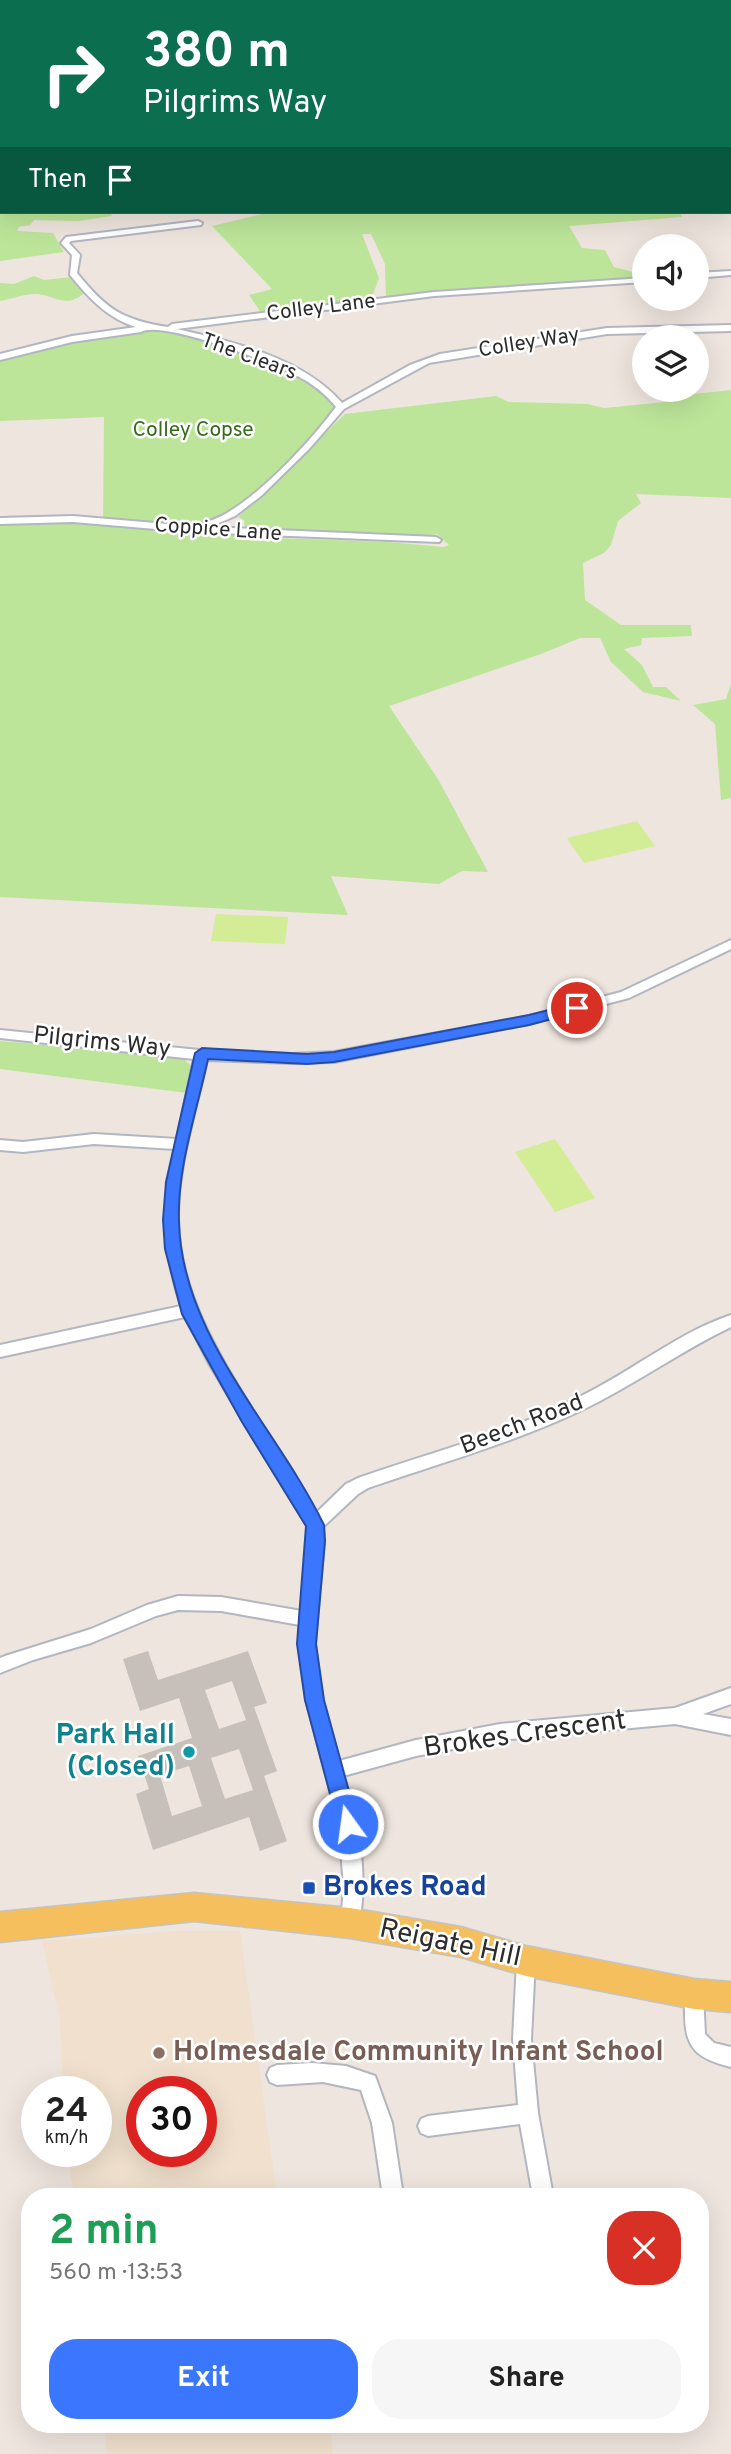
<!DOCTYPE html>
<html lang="en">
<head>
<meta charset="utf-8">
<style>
  :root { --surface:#fff; --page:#f6f6f6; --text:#222; --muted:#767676; --accent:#3a76fe }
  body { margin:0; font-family:Overpass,sans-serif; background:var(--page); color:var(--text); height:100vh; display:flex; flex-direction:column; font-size:26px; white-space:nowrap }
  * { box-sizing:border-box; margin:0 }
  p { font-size:23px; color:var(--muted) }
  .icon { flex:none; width:38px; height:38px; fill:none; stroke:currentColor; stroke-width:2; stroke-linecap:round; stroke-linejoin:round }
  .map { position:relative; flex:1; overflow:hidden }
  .drawer { position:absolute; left:21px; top:2188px; width:688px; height:245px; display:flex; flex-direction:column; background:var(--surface); border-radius:28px; box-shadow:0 7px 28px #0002 }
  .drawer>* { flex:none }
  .hud { position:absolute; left:0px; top:0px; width:732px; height:214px; box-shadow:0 7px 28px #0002; background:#0b6e4f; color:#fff; overflow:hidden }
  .tools { position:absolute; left:632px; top:234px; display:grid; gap:14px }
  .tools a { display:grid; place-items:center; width:77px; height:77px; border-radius:50%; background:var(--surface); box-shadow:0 7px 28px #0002; font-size:35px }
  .speed { position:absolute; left:21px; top:2076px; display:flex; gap:14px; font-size:35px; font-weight:700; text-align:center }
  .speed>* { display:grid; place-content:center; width:91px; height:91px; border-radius:50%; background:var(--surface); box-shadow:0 7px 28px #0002; line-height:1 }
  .speed small { font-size:18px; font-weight:400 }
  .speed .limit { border:10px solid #d22; background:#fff; color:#111 }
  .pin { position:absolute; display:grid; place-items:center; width:60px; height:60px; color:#fff; margin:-30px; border:4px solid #fff; border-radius:50%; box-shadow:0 2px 7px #0007 }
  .me { position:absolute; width:77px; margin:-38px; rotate:346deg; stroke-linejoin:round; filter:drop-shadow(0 0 5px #0008) }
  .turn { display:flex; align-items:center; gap:24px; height:147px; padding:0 28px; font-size:32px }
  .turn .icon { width:91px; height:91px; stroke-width:2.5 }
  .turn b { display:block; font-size:49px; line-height:60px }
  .then { display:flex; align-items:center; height:66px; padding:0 28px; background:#0003; gap:14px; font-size:26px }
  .round { display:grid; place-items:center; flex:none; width:74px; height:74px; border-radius:28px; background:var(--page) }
  .summary { display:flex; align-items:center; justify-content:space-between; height:119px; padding:0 28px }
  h1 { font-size:42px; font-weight:700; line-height:52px; color:#1e9e55 }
  .cta { display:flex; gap:14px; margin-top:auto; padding:14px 28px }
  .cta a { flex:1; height:80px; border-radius:28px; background:var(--accent); color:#fff; font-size:28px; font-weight:700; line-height:80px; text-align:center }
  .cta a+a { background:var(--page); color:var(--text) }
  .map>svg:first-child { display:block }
</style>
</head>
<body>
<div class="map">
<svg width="731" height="2454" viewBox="0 0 731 2454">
  <rect width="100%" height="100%" fill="#eee5de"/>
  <path fill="#f0e0cd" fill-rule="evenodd" d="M177 1931H240L277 2196H74L67 2151H96V2091H63L60 2019 42 1941ZM142 2091H201V2151H142Z
    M104 2424H330L333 2454H107Z"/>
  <path fill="#bce599" d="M0 161 2 212H110L112 216 78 221 34 220 30 225 19 227 17 231 53 233 64 252 0 261Z
    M271 212H679L682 217 569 226 582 248 605 250 614 267 644 275V279L386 298 385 264 371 234H362L379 278 371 300 262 314 249 295 272 289 212 226Z
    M34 276 44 280 72 277 84 293C65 310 54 294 35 294 24 294 11 299 0 301V283L14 284Z
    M148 328 170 330 233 348 312 381 341 407C309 442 238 527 189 529 161 530 131 524 103 522L104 417 0 421V357L38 347Z
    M731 390V498L636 494 641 503 618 521 611 545 604 553 583 563 585 600 621 625H691L692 636 642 638 641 645 624 649 642 665 653 687H666L681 701 643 692 611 662 600 638H580L541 654 389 706 438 779 488 872 462 871 439 884 331 876 348 915 0 897V525L70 522 248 537 387 542 444 547 449 545 437 534 420 537 245 528 244 520 238 517 345 414 496 396 509 402 588 404 604 408 676 401 675 396Z
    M731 684V798L721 800 715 724 693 705 726 699Z
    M0 1041 182 1057 193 1068 187 1093 0 1069Z"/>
  <path fill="#d2ed95" d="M637 821 655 846 584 863 567 838Z
    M216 914 288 917 285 944 211 941Z
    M555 1139 595 1198 555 1212 515 1152Z"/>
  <path fill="#c6bfba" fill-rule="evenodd" d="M148 1651 158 1680 248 1651 267 1703 254 1707 277 1771 264 1776 287 1841 260 1851 249 1817 153 1850 136 1794 149 1789 138 1756 192 1738 179 1698 140 1711 123 1659ZM232 1681 246 1720 219 1729 205 1690ZM239 1749 253 1790 225 1799 211 1758ZM189 1766 202 1806 172 1816 160 1775Z"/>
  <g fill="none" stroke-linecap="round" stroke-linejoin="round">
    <defs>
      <path id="street" d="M198 221 202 223 201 225 71 241 69 243 80 255 77 273C106 309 122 320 168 327L172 324 434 292 644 278V282L434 296 177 329C234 342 303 358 342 403L410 365 440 354 607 328 731 325V331L607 334 429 363 344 409 309 449 261 496 235 516 210 527 436 537 441 540 439 542 191 532 73 522 0 524V518L73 516 191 526C203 523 216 520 227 513 264 491 310 442 336 407 328 397 319 389 308 382 285 367 163 319 141 332L72 342 0 360V354L72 336 136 327C108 319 88 297 70 275L72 255 61 243 66 237Z
        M731 271V275L696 278V273Z
        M731 940V949L629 998 529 1024 334 1062 292 1063 207 1060C196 1110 176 1172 178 1223 181 1293 216 1350 252 1409 274 1444 295 1479 316 1513L346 1484 358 1478C435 1451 516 1431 589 1392 636 1368 680 1332 731 1315V1327C685 1349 644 1378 600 1401 527 1439 446 1461 368 1488L358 1494 323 1527 324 1541 315 1644 322 1700 339 1761 416 1740 500 1724 675 1708 731 1688V1704L703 1714 731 1719V1735L675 1724 500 1740 416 1756 343 1776C348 1791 354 1808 357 1824 362 1851 367 1904 356 1929L350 1932 344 1929 341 1923 344 1887 339 1824 306 1700 299 1644 300 1625 221 1611 178 1610 156 1616 91 1643 33 1660 0 1673V1658L5 1656 91 1629 147 1605 178 1596 221 1597 302 1611 308 1541 307 1526 210 1365 185 1317 0 1357V1345L181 1306C162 1247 161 1209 175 1149L94 1144 23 1152 0 1150V1140L23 1142 94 1134 177 1139 194 1059 0 1038V1030L209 1051 292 1054 334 1052 529 1016 621 992Z
        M526 1952 533 1955 535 1961 531 2039 538 2113 553 2196H533L520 2124 428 2136 421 2133 418 2126 421 2119 428 2116 518 2105 513 2039 517 1961 519 1955Z
        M694 1985 701 1987 703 1994 705 2034 714 2043 731 2047V2067C699 2059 685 2050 685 2015 685 2005 684 1996 687 1987Z
        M312 2063 346 2066 375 2076 392 2123 403 2196H383L372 2123 361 2090 323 2082 277 2085 270 2082 267 2075 270 2068 277 2065Z"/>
      <path id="primary" d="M194 1893 350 1908 461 1927 526 1946 694 1979 731 1982V2012L694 2009 526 1976 461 1957 350 1938 194 1921 0 1942V1912Z"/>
    </defs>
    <use href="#street" stroke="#b2b6c0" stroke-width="4"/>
    <use href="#primary" stroke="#c4c4c4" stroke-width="3"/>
    <use href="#street" fill="#fff" fill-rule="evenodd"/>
    <use href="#primary" fill="#f4bf5c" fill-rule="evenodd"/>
  </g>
  <path fill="#3a76fe" stroke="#264da5" stroke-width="2" d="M577 1003 584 1008 582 1011 529 1025 334 1062 307 1064 208 1059C197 1111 177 1167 179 1221 181 1336 276 1426 324 1525L325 1541 316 1644 324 1700 358 1824 355 1831 348 1834 341 1831 338 1824 305 1700 297 1644 306 1526 242 1422 182 1314 165 1249 163 1220 166 1182 195 1053 202 1048 307 1054 334 1052 529 1015Z"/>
  <circle fill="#0f9aa8" stroke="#fff" stroke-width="2.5" cx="189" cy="1752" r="7"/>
  <rect fill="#1a4fb4" stroke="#fff" stroke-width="2.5" x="302" y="1881" width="14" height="14" rx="3.5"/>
  <circle fill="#8d6e63" stroke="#fff" stroke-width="2.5" cx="159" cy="2053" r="7"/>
  <g text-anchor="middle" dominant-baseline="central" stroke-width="5" stroke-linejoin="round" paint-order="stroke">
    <g font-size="21" fill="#2c2c2c" stroke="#fff">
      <text transform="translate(321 308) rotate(-7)">Colley Lane</text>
      <text transform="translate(529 343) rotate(-9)">Colley Way</text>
      <text transform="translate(249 357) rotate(20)">The Clears</text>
      <text transform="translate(218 530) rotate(4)">Coppice Lane</text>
    </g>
    <g font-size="21" fill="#346c19" stroke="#fff">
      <text x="193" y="430">Colley Copse</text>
    </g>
    <g font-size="24" fill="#2c2c2c" stroke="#fff">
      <text transform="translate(102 1043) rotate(6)">Pilgrims Way</text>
      <text transform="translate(522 1425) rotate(-21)">Beech Road</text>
    </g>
    <g font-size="28" fill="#2c2c2c" stroke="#fff">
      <text transform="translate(525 1735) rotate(-8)">Brokes Crescent</text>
      <text transform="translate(450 1944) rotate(12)">Reigate Hill</text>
    </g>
    <g font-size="28" font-weight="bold" fill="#0d838f" stroke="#fff" text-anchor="end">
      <text x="175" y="1736">Park Hall<tspan x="175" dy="32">(Closed)</tspan></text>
    </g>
    <g font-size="28" font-weight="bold" fill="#164399" stroke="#fff" text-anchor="start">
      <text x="323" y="1888">Brokes Road</text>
    </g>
    <g font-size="28" font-weight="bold" fill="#785e54" stroke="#fff" text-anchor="start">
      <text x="173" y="2053">Holmesdale Community Infant School</text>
    </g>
  </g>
</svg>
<div class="tools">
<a><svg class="icon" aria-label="sound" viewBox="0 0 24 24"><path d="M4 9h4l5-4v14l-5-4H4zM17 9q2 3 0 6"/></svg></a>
<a><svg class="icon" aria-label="layers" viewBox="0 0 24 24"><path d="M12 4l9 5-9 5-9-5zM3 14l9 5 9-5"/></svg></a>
</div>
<div class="speed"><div>24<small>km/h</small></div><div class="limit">30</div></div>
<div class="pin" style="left:577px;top:1008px;background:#d93025"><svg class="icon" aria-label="arrive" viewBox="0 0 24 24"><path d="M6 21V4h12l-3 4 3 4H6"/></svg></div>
<svg class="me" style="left:348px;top:1824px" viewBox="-20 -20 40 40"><circle r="17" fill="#3a76fe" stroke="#fff" stroke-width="3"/><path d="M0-11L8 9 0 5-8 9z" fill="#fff"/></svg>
<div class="hud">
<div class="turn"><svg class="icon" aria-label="right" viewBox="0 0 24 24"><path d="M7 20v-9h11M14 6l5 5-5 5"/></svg><div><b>380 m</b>Pilgrims Way</div></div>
<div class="then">Then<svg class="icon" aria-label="arrive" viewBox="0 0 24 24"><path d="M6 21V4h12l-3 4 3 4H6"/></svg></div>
</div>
<section class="drawer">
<div class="summary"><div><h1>2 min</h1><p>560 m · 13:53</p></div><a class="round" style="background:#d93025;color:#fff"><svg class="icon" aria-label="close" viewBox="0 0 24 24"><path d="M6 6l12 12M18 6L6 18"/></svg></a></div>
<div class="cta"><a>Exit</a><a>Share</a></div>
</section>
</div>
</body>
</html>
